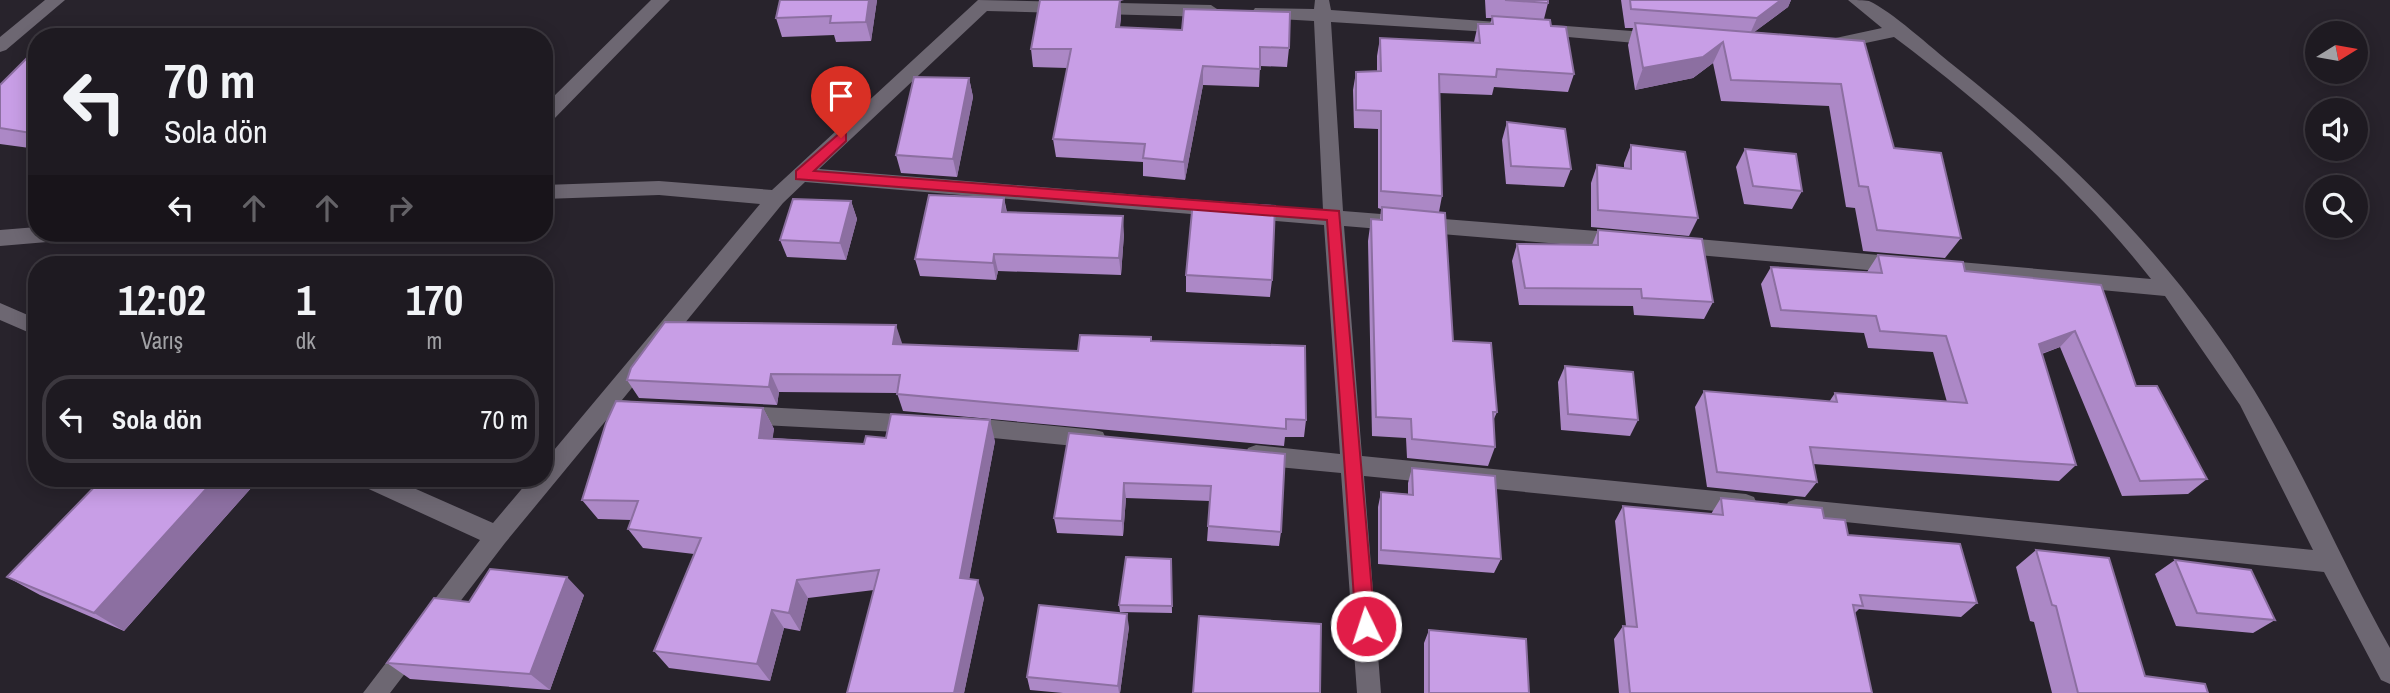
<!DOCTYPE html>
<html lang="tr">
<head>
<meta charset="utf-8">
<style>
  :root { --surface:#1e1a21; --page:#26232a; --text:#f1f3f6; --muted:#a1a1a5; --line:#3c383f }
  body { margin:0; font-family:"Archivo Narrow",sans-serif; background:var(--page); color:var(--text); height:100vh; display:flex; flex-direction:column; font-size:26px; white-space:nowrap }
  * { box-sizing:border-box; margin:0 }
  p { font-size:23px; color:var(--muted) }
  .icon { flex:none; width:38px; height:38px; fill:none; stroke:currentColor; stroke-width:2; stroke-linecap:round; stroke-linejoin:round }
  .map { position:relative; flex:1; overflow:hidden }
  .drawer { position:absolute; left:28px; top:256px; width:525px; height:231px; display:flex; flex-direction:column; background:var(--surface); border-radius:28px; box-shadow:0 4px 18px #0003,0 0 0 2px var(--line) }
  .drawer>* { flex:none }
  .hud { position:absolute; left:28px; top:28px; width:525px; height:214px; border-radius:28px; box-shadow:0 4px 18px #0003,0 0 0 2px var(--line); background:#1e1a21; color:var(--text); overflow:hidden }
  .needle { width:46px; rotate:79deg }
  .buttons { position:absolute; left:2305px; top:21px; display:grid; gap:14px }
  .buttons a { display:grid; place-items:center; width:63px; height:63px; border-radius:50%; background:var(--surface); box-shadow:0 4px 18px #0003,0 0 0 2px var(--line); font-size:35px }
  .pin { position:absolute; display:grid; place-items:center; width:60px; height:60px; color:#fff; margin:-72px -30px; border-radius:50% 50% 50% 0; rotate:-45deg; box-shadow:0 0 7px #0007 }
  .pin .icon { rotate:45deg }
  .me { position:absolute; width:77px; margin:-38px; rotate:356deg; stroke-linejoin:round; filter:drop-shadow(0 0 5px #0008) }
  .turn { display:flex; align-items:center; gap:24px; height:147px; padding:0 21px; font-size:32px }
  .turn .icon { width:91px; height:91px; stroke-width:2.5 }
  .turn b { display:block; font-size:49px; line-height:60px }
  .lanes { display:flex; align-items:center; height:66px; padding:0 21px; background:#0003; justify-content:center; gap:35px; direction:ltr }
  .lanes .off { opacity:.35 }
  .eta { display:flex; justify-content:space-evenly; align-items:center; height:119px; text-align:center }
  .eta b { font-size:42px; font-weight:700; line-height:49px }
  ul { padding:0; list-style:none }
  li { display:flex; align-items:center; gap:21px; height:88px; margin:0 14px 10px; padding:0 7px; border:4px solid var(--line); border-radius:28px }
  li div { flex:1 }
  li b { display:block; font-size:26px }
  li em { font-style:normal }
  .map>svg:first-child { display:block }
</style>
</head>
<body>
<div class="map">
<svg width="2390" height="693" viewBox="0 0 2390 693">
  <rect width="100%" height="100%" fill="#28232c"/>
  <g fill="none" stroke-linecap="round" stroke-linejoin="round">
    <path fill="#6d6772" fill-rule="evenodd" d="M45 0H65L6 50 0 52V37Z
      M651 0H670L551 122 544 124V106Z
      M978 0 1211 5 1220 11 1211 17 987 11 819 169 1323 210 1314 21 1261 18 1252 12 1255 8 1314 9 1315 0H1329L1331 10 1511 23 1514 27 1511 31 1505 33 1331 22 1343 211 1622 233 1629 236 1632 241 1629 246 1622 249 1344 226 1362 456 1746 494 1754 497 1757 504 1754 511 1746 514 1364 476 1381 693H1357L1341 473 1256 465 1248 462 1245 455 1248 448 1256 445 1340 454 1324 225 805 182 783 203 622 400 649 403 652 410 649 417 641 419 608 418 505 543 390 693H363L480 540 360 485 357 478H391L493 523 531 478H544V462L760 204 659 195 544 199V185L659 181 772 190Z
      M1848 0C1855 0 1864 0 1869 1 1890 10 1933 49 1953 65 2069 156 2177 264 2254 390 2305 473 2342 563 2390 648V684L2381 680 2324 572 1788 516 1785 509 1788 502 1796 499 2313 550 2240 405 2165 296 1930 274 1927 268 1930 262 1937 260 2151 279C2079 187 1987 107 1894 37L1823 52 1817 50 1814 46 1817 42 1882 28Z
      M1540 24 1658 33 1667 39 1658 45 1534 34 1531 30 1534 26Z
      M37 227V233H69L66 238 59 241 0 246V230Z
      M1675 237 1901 257 1908 259 1911 265 1908 271 1901 273 1675 253 1668 250 1665 245 1668 240Z
      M0 303 37 319V336L0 320Z
      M740 406 917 415 925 417 928 424 925 431 917 433 740 424 732 422 729 415 732 408Z
      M963 417 1095 430 1103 432 1106 439 1103 446 1095 448 963 435 955 433 952 426 955 419Z"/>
  </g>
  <path fill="#ac88c6" d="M780 0H877L871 41 836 42 834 35 782 37 776 18Z
    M1040 0H1124L1120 1 1121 17 1120 27 1289 48 1287 67 1260 66 1259 87 1203 85 1185 180 1143 176V162L1056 157 1053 139 1067 68 1033 67 1031 49Z
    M1485 0H1548V3L1544 19 1551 26 1574 74 1568 92 1494 87 1492 95 1439 93 1442 196 1439 212 1453 341 1497 412 1493 421 1495 447 1488 466 1407 458 1406 438 1372 436 1368 241 1371 219 1380 220 1381 209 1378 208V129L1354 128 1353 90 1356 72 1377 71V56L1380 38 1474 42 1478 24H1490L1492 18H1486Z
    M1621 0H1791L1788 7 1754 32 1864 41 1894 148 1961 238 1945 258 1863 251 1855 208 1846 207 1829 106 1721 101 1713 63 1693 78 1635 90 1628 45 1633 28H1625Z
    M37 51V149L0 144V85Z
    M969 78 973 97 957 177 901 173 896 155Z
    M1507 122 1571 169 1564 187 1506 184 1502 140Z
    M1631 145 1698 218 1689 236 1591 227V183L1597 165 1624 169V163Z
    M1745 149 1802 191 1792 209 1744 204 1736 167Z
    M1004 198 1007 212 1124 234 1121 275 998 271 996 280 920 276 915 259Z
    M851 201 857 219 846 260 787 257 780 240Z
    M1598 230 1713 302 1704 319 1634 315 1633 306 1519 305 1512 261 1517 244 1592 245Z
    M1878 255 1965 271 2101 285 2136 386 2207 479 2188 494 2122 496 2060 347 2042 354 2076 465 2059 481 1813 464 1817 482 1805 497 1707 487 1695 407 1704 391 1829 402 1835 393 1947 402 1933 352 1868 348 1864 333 1771 327 1761 284 1771 267 1867 272Z
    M1186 275 1272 280 1270 297 1186 292Z
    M1151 341 1306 420 1304 437H1285L1284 446 903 411 897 393 779 392 777 405 639 398 627 380 902 343V344L1078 351Z
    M1565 366 1638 420 1630 436 1561 430 1558 382Z
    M763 408 774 429 772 438 864 444 995 441 969 579 984 598 964 693H847L874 590 808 598 800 631 784 628 770 681 669 668 654 651 694 554 643 548 628 529 631 520 598 519 582 500Z
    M1069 433 1285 454 1281 532 1279 546 1207 541 1210 501 1126 498 1123 536 1057 533 1054 518Z
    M1412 468 1501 559 1494 573 1378 564V507L1381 492 1408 494V483Z
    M252 487 124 631 40 595 7 577Z
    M1721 498 1824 518 1848 535 1977 603 1961 617 1859 609 1855 613 1872 693H1619L1614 639 1623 626H1626L1615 521 1623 506 1711 514Z
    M2036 550 2145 676 2208 693H2052L2034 622 2030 621 2016 567Z
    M1171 559 1172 613 1120 612 1119 605Z
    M2175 560 2275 620 2253 633 2176 626 2155 574Z
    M584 595 550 690 410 679 387 663 469 602Z
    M1129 627 1120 693H1063L1030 690 1027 677Z
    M1429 630 1529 693H1424V643Z"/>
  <path fill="#8c6fa1" d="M869 0H877L871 41 866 22Z
    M1120 0 1121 17 1117 46 1116 27Z
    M1781 0H1791L1788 7 1749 36 1757 18Z
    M1723 42 1713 63 1693 78 1635 90 1643 68Z
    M1203 66V85L1185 180 1184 162Z
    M969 78 973 97 957 177 953 159Z
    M37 127V139L31 133Z
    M1004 198 1007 216 1002 212Z
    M851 201 857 219 846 260 840 243Z
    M1123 216 1124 234 1121 275 1119 258Z
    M994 254 998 271 996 280 993 263Z
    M896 325 902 343 899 362 893 344Z
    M2075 331 2060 347 2023 360 2039 344Z
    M771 374 779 392 777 405 769 387Z
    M763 408 774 429 770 458 759 438Z
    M990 420 995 441 966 596 960 578Z
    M216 478H241L252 487 124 631 94 613Z
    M1124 483 1126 498 1123 536 1122 521Z
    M567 577 584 595 550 690 530 674Z
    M797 580 808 598 800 631 789 613Z
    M978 580 984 598 964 693H954Z
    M772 610 784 628 770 681 757 664Z
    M1127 614 1129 627 1120 693H1119L1118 686Z"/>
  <path fill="#c89ee6" stroke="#8c6fa1" stroke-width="2" d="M780 0H869L866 22 830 23 831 16 776 18Z
    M1040 0H1120L1116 27 1182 30 1184 9 1290 12 1289 48 1260 47V69L1203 66 1184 162 1143 158 1145 144 1053 139 1071 49H1031Z
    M1505 0H1548V3Z
    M1630 0H1781L1757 18 1631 9Z
    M1492 16 1550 20 1551 26 1566 27 1574 74 1497 69 1496 77 1439 74 1442 196 1381 191V111L1356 110V72L1381 71 1380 38 1480 43 1478 24H1493Z
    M1635 23 1864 41 1894 148 1941 153 1961 238 1877 230 1868 187 1859 186 1841 84 1731 80 1723 42 1703 57 1643 68Z
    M35 50 37 51V127L31 133 0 128V85Z
    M914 77 969 78 953 159 896 155Z
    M1507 122 1565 129 1571 169 1511 166Z
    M1631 145 1685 152 1698 218 1598 210 1597 165 1631 169Z
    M1745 149 1796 154 1802 191 1753 186Z
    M929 195 1004 198 1002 212 1123 216 1119 258 994 254 993 263 915 259Z
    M793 199 851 201 840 243 780 240Z
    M1193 201 1275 206 1272 280 1186 275Z
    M1382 207 1445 213 1453 341 1491 343 1497 412H1493L1495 447 1412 439 1411 419 1376 417 1371 219 1382 220Z
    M1598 230 1702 239 1713 302 1642 298 1641 289 1525 288 1517 244 1598 245Z
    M1878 255 1963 262 1965 271 2101 285 2136 386H2157L2207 479 2140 481 2075 331 2039 344 2076 465 1810 447 1817 482 1717 472 1704 391 1837 402 1835 393 1967 403 1946 336 1880 331 1876 316 1781 310 1771 267 1882 273Z
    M665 322 896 325 893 344 1078 351 1080 335 1151 337V341L1305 346 1306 420 1286 419V429L897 394 900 375 771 374 769 387 627 380 631 368Z
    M1565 366 1633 372 1638 420 1568 414Z
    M616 401 763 408 759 438 864 444 866 436 886 438 891 414 990 420 960 578 978 580 954 693H847L879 570 797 580 789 613 772 610 757 664 654 651 701 538 628 529 638 501 582 500 606 423Z
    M1069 433 1285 454 1281 532 1208 526 1211 486 1124 483 1122 521 1054 518Z
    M1412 468 1495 476 1501 559 1381 550V492L1413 495Z
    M103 478H216L94 613 7 577Z
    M1721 498 1822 508 1824 518 1845 520 1848 535 1960 544 1977 603 1860 595 1863 606 1853 605 1872 693H1630L1623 626 1637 627 1623 506 1723 515Z
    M2036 550 2109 558 2145 676 2205 684 2208 693H2078L2056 606 2052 605Z
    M1126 557 1171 559 1172 606 1119 605Z
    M2175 560 2251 570 2275 620 2197 613Z
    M490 569 567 577 530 674 387 663 434 598 469 602Z
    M1039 605 1127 614 1118 686 1027 677Z
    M1199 616 1321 624 1320 693H1193Z
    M1429 630 1526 639 1529 693H1429Z"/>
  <path fill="#e11d48" stroke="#92132f" stroke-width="2" d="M841 132 846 134V141L814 171 1339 211 1375 626 1372 632 1366 635 1359 632 1356 626 1327 220 796 179V171Z"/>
</svg>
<div class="buttons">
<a><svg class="needle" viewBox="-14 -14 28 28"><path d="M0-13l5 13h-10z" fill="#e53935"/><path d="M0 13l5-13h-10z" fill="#a1a1a5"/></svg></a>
<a><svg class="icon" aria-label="sound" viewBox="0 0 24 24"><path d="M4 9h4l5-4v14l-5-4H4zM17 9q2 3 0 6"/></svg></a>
<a><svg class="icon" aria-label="search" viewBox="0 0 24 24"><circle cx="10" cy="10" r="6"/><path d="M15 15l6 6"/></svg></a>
</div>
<div class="pin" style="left:841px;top:138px;background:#d93025"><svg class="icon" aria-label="arrive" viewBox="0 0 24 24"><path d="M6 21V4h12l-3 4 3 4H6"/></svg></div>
<svg class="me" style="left:1366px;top:626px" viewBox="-20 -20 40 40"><circle r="17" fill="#e11d48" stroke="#fff" stroke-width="3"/><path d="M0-11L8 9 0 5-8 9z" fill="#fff"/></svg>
<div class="hud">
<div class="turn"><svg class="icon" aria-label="left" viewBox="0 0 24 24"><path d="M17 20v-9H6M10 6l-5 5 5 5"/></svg><div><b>70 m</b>Sola dön</div></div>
<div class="lanes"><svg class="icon" aria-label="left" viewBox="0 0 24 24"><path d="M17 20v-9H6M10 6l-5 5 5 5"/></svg><svg class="icon off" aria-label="ahead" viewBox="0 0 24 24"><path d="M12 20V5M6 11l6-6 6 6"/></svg><svg class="icon off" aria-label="ahead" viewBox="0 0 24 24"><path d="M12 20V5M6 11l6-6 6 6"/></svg><svg class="icon off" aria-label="right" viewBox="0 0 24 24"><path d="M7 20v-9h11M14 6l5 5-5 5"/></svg></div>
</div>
<section class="drawer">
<div class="eta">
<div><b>12:02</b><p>Varış</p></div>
<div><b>1</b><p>dk</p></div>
<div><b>170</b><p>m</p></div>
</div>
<ul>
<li><svg class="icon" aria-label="left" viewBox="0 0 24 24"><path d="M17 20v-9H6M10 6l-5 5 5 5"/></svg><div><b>Sola dön</b></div><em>70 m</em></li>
</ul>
</section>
</div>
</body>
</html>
